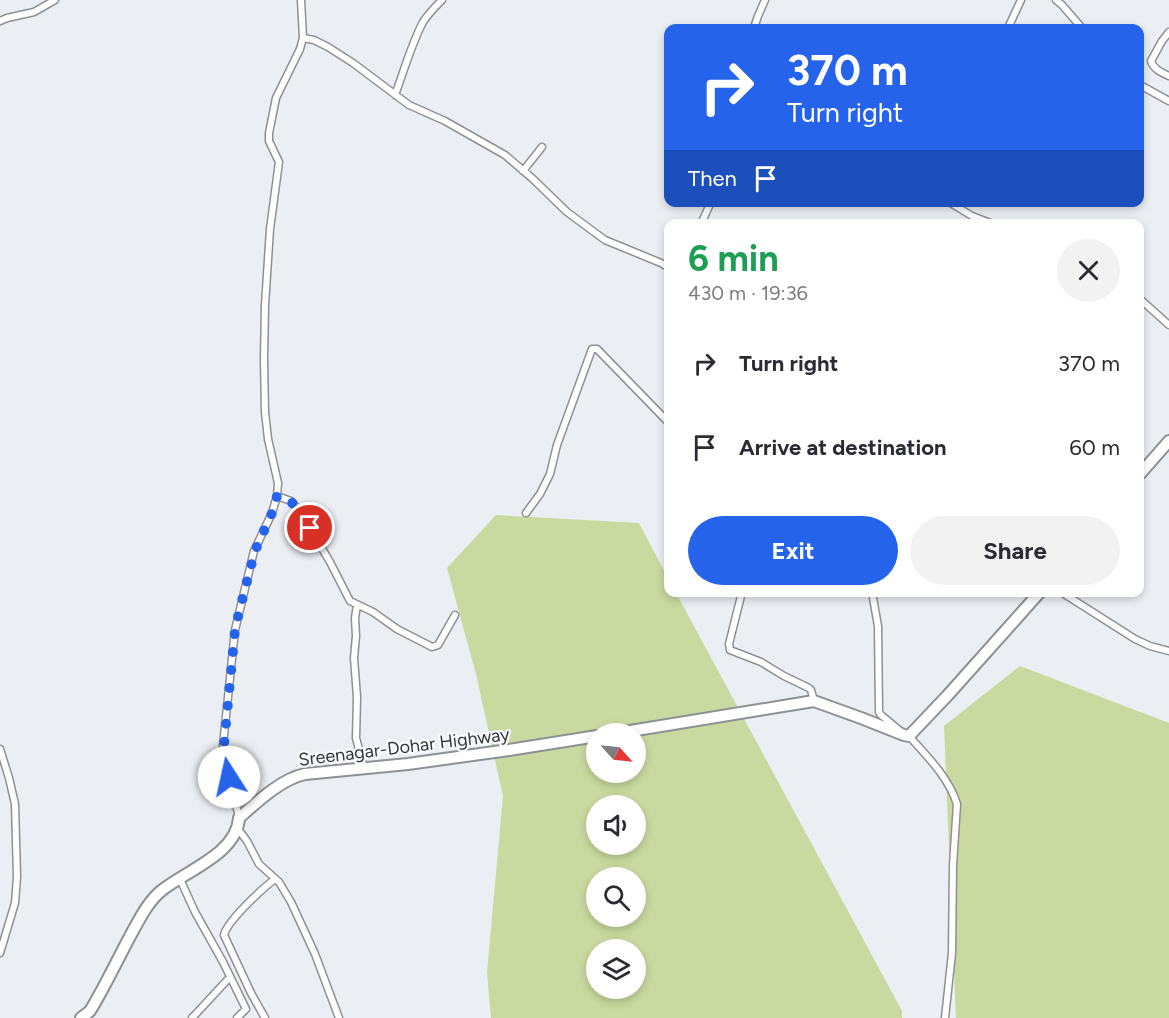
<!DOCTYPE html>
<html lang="en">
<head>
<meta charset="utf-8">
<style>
  :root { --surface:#fff; --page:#f2f2f3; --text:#2b2b33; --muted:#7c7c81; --accent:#2563eb }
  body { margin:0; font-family:Figtree,sans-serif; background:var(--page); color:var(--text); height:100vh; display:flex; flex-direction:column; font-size:22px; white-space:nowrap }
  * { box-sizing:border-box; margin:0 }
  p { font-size:20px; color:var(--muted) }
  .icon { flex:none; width:33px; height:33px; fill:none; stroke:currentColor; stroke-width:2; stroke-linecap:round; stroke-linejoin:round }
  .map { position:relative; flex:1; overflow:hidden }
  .sheet { position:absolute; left:664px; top:219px; width:480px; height:378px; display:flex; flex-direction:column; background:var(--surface); border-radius:12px; box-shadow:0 3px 9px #0003 }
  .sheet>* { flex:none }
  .guide { position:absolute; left:664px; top:24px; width:480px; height:183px; border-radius:12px; box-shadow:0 3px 9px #0003; background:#2563eb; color:#fff; overflow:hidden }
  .needle { width:39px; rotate:117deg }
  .tools { position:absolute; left:586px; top:723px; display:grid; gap:12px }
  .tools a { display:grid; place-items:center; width:60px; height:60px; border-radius:50%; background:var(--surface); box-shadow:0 3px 9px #0003; font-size:30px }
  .pin { position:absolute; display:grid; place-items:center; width:51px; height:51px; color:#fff; margin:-26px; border:3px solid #fff; border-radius:50%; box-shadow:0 2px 6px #0007 }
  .me { position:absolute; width:66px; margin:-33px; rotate:350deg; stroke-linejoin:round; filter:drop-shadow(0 0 4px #0008) }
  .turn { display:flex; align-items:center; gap:21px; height:126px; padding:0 24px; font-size:27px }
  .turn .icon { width:78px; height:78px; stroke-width:2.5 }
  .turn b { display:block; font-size:42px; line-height:51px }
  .then { display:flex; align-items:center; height:57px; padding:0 24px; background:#0003; gap:12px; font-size:22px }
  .round { display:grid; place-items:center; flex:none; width:63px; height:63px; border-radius:32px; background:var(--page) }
  .headline { display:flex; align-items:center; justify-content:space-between; height:102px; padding:0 24px }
  h1 { font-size:36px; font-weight:700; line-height:45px; color:#1e9e55 }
  .button { display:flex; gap:12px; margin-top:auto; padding:12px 24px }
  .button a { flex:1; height:69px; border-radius:36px; background:var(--accent); color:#fff; font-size:24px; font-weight:700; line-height:69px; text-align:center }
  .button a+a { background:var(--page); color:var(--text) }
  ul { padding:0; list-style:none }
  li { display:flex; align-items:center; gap:18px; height:84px; padding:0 24px }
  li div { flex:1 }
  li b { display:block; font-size:22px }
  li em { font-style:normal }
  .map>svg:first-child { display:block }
</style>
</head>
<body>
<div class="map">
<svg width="1169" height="1018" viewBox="0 0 1169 1018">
  <rect width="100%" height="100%" fill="#ebeef3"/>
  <path fill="#c9d99f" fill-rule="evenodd" d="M496 515 639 523 669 580V592L676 593 902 1011V1018H491L487 972 503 796 476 674 447 568ZM597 734H636V772H597ZM597 806H636V844H597ZM597 878H636V916H597ZM597 950H636V988H597Z
    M1020 666 1169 723V1018H956L944 726Z"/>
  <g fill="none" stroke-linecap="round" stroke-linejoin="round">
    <defs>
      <path id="minor" d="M1056 0 1062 5 1082 28
        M0 21 7 18 34 12 55 0
        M754 28 758 16 765 0
        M1008 28 1021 0
        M1169 32 1162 41 1151 61C1153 69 1162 73 1169 76
        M303 38 314 40 328 47 353 63 409 105 445 121 505 155 533 179 567 212 605 240 661 263 669 268
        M1140 85 1169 101
        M395 95C404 71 411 45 423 22 428 14 435 7 442 0
        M523 171 542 147
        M949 202 972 216 993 224
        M701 224 711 202
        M1140 299 1169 325
        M277 496 291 501 301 513 330 562 350 601 373 612 397 629 432 647 438 645 455 615
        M526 513 540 494 550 474 557 445 592 349H597L669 423
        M742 592 729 644 730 650 761 662 784 676 809 688 811 690 814 701
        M872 592 878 626 879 712 881 715 899 730
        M1061 592 1135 639 1150 646 1169 651
        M357 605 355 618 356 636 354 658 357 697 356 738 364 768
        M909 736C927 756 949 778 957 804L953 865 952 953 945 1018
        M0 749 9 778 15 804 17 877 15 903 0 953
        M239 817 226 765 223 745 235 630 254 551 272 513 277 496 278 483 268 439 265 412 264 359 265 305 270 229 279 162 269 141V133L276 98 300 49 303 38 301 0
        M238 829 247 841 259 864 279 882 291 902 315 954 339 1018
        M180 879 195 912 223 962 246 1009 237 1018
        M192 1018 230 977
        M265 1018 251 993 224 935C227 921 263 888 275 879"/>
      <path id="primary" d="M1140 474 1169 441
        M612 734 814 701 861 718 904 735 909 736 948 695 1040 592
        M81 1018 90 1011C106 985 119 956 134 929 141 916 149 901 161 891 185 871 237 854 239 818 257 802 281 779 305 774L408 764 509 750 597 736"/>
    </defs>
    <use href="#minor" stroke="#8d9095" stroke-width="9"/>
    <use href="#primary" stroke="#8d9095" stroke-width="14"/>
    <use href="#minor" stroke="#fff" stroke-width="6"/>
    <use href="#primary" stroke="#fff" stroke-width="10"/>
  </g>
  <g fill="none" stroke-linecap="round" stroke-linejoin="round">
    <path stroke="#2563eb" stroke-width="10" stroke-dasharray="0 18" d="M229 777 224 757V745L235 630 239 612 255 551 272 513 277 496C295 499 301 514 310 528"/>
  </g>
  <g text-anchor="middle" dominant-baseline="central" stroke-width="4.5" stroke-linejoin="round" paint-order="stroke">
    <g font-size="18" fill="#333537" stroke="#f9fbfe">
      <text transform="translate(404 747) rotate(-7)">Sreenagar-Dohar Highway</text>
    </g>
  </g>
</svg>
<div class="tools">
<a><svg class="needle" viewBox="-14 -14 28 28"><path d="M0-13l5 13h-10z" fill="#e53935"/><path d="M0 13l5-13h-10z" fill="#7c7c81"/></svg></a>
<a><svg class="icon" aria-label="sound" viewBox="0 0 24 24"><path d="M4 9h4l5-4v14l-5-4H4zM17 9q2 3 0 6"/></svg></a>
<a><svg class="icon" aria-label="search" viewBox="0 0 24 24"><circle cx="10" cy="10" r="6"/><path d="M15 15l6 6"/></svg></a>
<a><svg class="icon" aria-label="layers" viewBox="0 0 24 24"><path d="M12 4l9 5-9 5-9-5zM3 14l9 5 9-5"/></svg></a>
</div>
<div class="pin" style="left:310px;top:528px;background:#d93025"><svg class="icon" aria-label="arrive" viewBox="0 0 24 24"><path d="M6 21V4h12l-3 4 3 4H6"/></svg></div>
<svg class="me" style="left:229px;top:777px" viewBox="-20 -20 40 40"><circle r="19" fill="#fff"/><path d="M0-13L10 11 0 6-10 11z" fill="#2563eb"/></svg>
<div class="guide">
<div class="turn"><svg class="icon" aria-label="right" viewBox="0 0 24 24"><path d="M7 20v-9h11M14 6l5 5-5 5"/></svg><div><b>370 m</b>Turn right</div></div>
<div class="then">Then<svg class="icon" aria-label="arrive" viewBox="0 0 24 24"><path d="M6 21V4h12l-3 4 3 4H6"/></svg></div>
</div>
<section class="sheet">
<div class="headline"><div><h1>6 min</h1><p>430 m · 19:36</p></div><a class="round"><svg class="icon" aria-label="close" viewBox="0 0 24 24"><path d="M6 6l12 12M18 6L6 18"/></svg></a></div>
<ul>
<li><svg class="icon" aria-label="right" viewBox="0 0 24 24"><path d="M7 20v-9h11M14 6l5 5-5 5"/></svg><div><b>Turn right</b></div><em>370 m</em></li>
<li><svg class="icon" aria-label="arrive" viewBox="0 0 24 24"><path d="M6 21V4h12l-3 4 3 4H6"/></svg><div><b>Arrive at destination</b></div><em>60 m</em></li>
</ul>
<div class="button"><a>Exit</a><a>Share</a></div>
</section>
</div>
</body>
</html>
